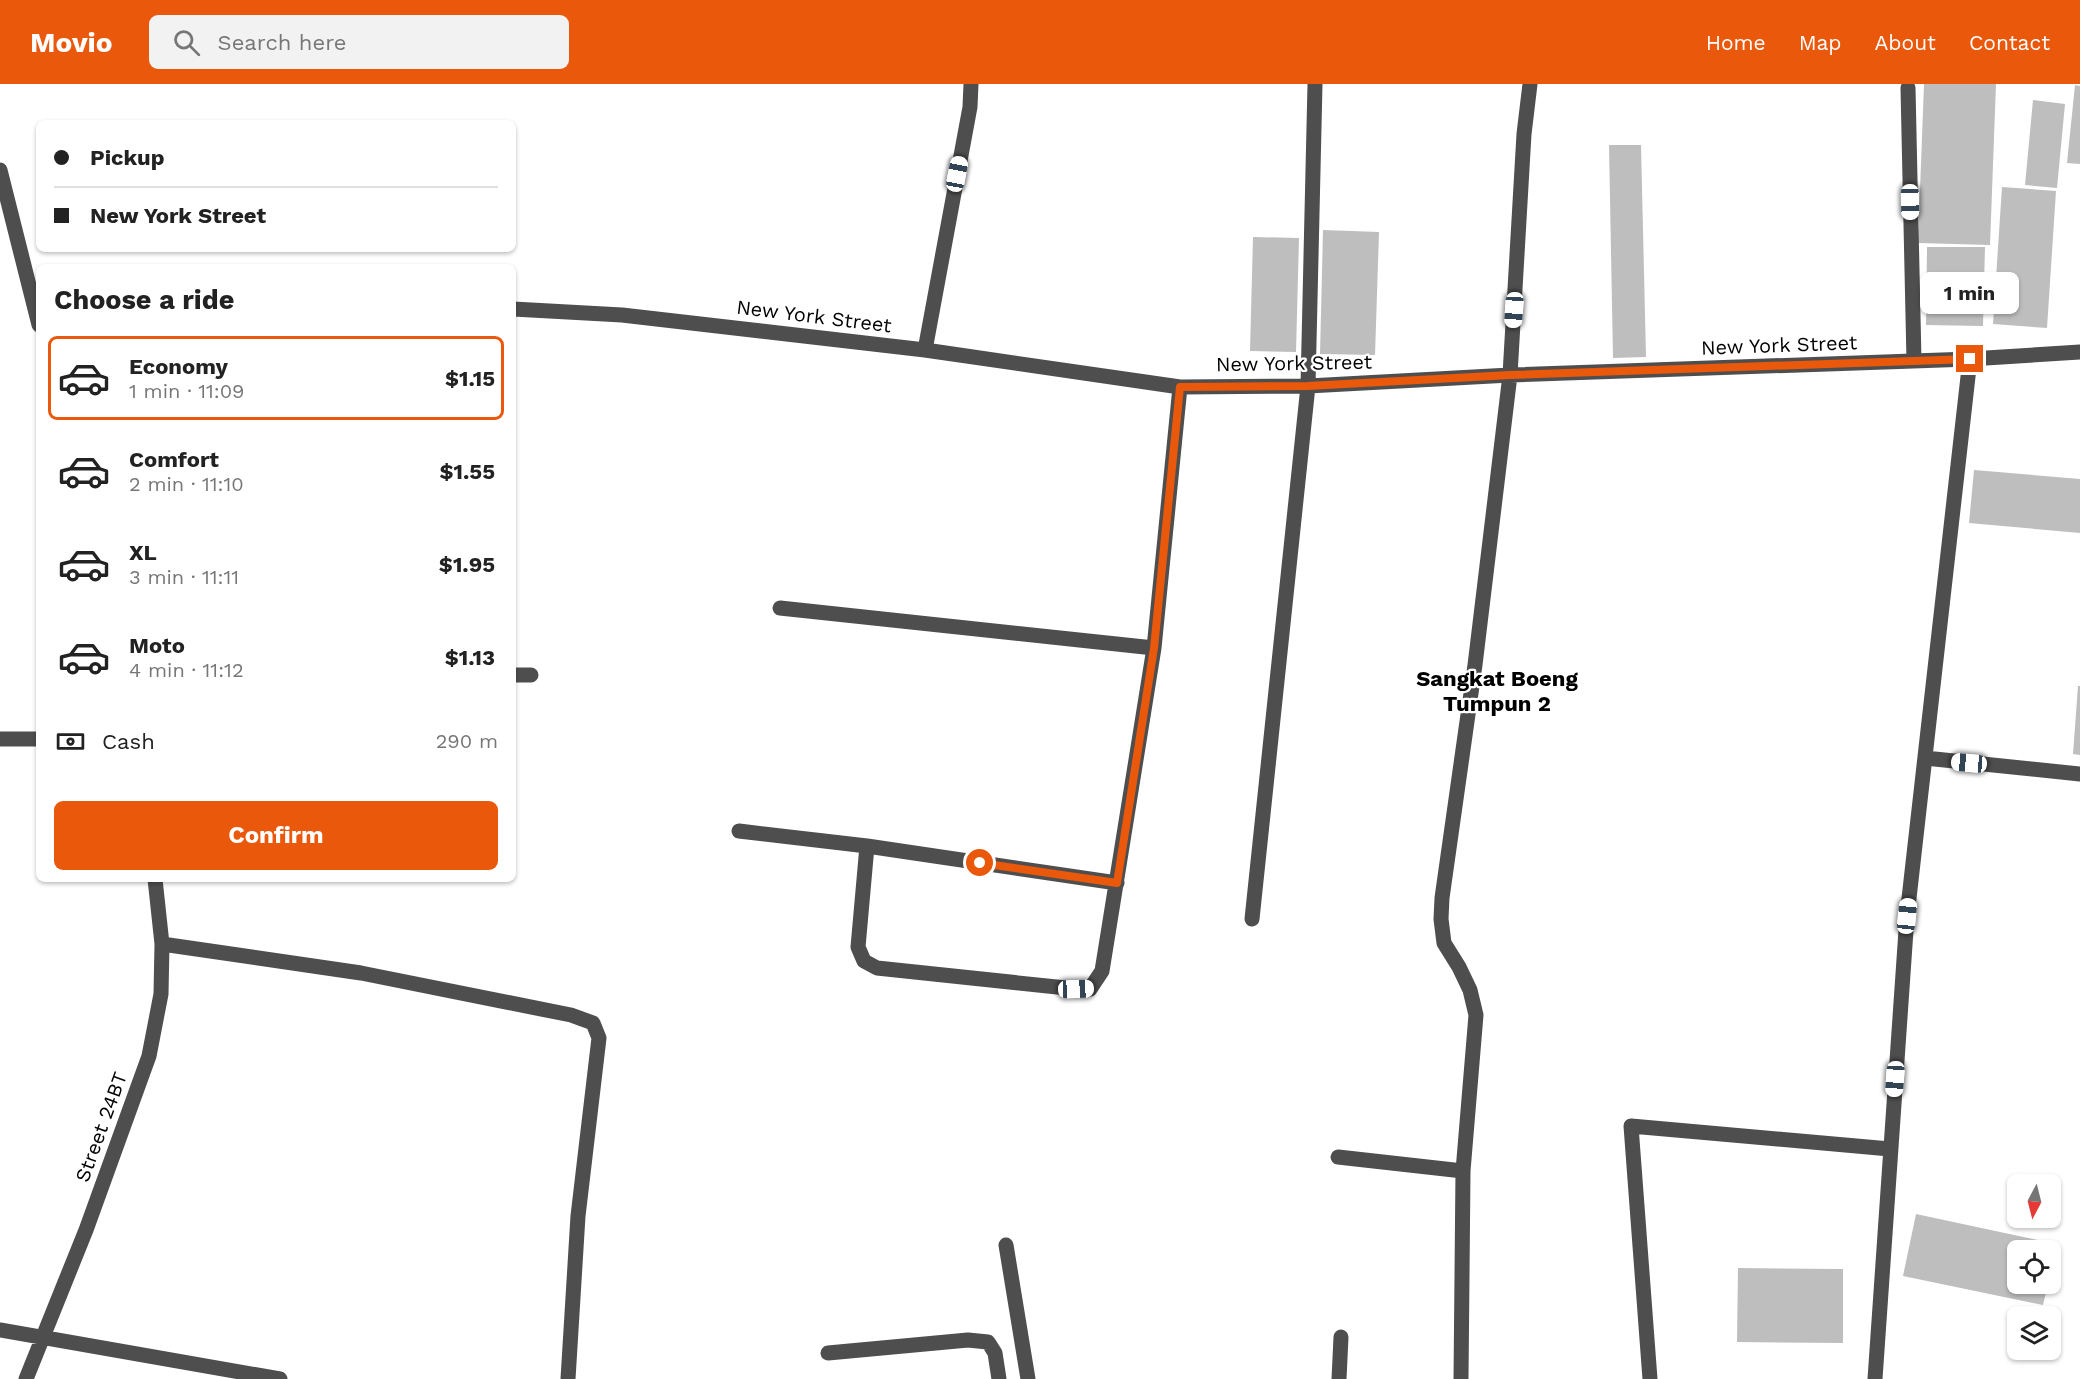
<!DOCTYPE html>
<html lang="en">
<head>
<meta charset="utf-8">
<style>
	:root { --surface:#fff; --page:#f2f2f2; --text:#222; --muted:#767676; --line:#e0e0e0; --accent:#ea580c }
	body { margin:0; font-family:"Work Sans",sans-serif; background:var(--page); color:var(--text); height:100vh; display:flex; flex-direction:column; font-size:22px; white-space:nowrap }
	* { box-sizing:border-box; margin:0 }
	p { font-size:20px; color:var(--muted) }
	.icon { flex:none; width:33px; height:33px; fill:none; stroke:currentColor; stroke-width:2; stroke-linecap:round; stroke-linejoin:round }
	.map { position:relative; flex:1; overflow:hidden }
	.drawer { position:absolute; left:36px; top:180px; width:480px; height:618px; display:flex; flex-direction:column; background:var(--surface); border-radius:9px; box-shadow:0 2px 4px #0004 }
	.drawer>* { flex:none }
	.banner { position:absolute; left:36px; top:36px; width:480px; height:132px; border-radius:9px; box-shadow:0 2px 4px #0004; display:grid; align-content:center; height:132px; padding:0 18px; background:var(--surface) }
	.needle { width:39px; rotate:187deg }
	.controls { position:absolute; left:2007px; top:1090px; display:grid; gap:12px }
	.controls a { display:grid; place-items:center; width:54px; height:54px; border-radius:9px; background:var(--surface); box-shadow:0 2px 4px #0004; font-size:30px }
	.end { position:absolute; width:27px; height:27px; margin:-14px; border:8px solid #ea580c; background:#fff; box-shadow:0 0 0 3px #fff }
	.from { border-radius:50% }
	.bubble { position:absolute; height:42px; border-radius:9px; background:var(--surface); box-shadow:0 2px 4px #0004; font-size:20px; font-weight:700; line-height:42px; text-align:center }
	.car { position:absolute; width:18px; height:36px; margin:-18px -9px; border-radius:8px; box-shadow:0 0 4px 2px #0007; background:linear-gradient(#fff 24%,#345 0 40%,#fff 0 76%,#345 0 86%,#fff 0) }
	.banner b { display:flex; align-items:center; gap:21px; height:57px; font-size:22px }
	.banner b+b { border-top:2px solid var(--line) }
	.banner i { width:15px; height:15px; background:var(--text) }
	ul { padding:0; list-style:none }
	li { display:flex; align-items:center; gap:18px; height:84px; margin:0 12px 9px; padding:0 6px; border:3px solid transparent; border-radius:9px }
	li div { flex:1 }
	li b { display:block; font-size:22px }
	li em { font-style:normal; font-weight:700 }
	li.current { border-color:var(--accent) }
	li>.icon { width:54px; height:54px; stroke-width:1.5 }
	h2 { padding:0 18px; font-size:27px; line-height:72px }
	.pay { display:flex; align-items:center; gap:15px; height:66px; padding:0 18px; font-size:22px }
	.pay p { margin-inline-start:auto }
	.button { display:flex; gap:12px; margin-top:auto; padding:12px 18px }
	.button a { flex:1; height:69px; border-radius:9px; background:var(--accent); color:#fff; font-size:24px; font-weight:700; line-height:69px; text-align:center }
	header { display:flex; align-items:center; gap:36px; box-sizing:border-box; height:84px; padding:0 30px; background:var(--accent); color:#fff }
	header strong { font-size:28px }
	nav { display:flex; gap:33px; margin-inline-start:auto; font-size:21px }
	.search { width:420px; height:54px; background:var(--page); display:flex; align-items:center; gap:15px; box-sizing:border-box; padding:0 21px; border-radius:9px; color:var(--muted); font-size:22px }
	.map>svg:first-child { display:block }
	.building { fill:#bebebe }
	.lines { fill:none; stroke-linecap:round; stroke-linejoin:round }
	.minor { stroke:#4e4e4e; stroke-width:15 }
	.route { stroke:#ea580c; stroke-width:8 }
	.labels { text-anchor:middle; dominant-baseline:central; stroke-width:4.5; stroke-linejoin:round; paint-order:stroke }
	.street-label { font-size:20px; fill:#000; stroke:#fff }
	.quarter-label { font-size:22px; font-weight:bold; fill:#000; stroke:#fff }
</style>
</head>
<body>
<header>
<strong>Movio</strong>
<div class="search"><svg class="icon" aria-label="search" viewBox="0 0 24 24"><circle cx="10" cy="10" r="6"/><path d="M15 15l6 6"/></svg>Search here</div>
<nav><a>Home</a><a>Map</a><a>About</a><a>Contact</a></nav>
</header>
<div class="map">
<svg width="2080" height="1295" viewBox="0 0 2080 1295">
	<rect width="100%" height="100%" fill="#fff"/>
	<path class="building" d="M1924,0H1996L1990,161L1918,159Z
		M2075,1L2080,2V80L2067,79Z
		M2033,16L2065,20L2057,104L2025,101Z
		M1609,61H1641L1646,273L1613,274Z
		M2002,103L2056,107L2047,244L1993,240Z
		M1323,146L1379,148L1375,271L1320,270Z
		M1253,153L1299,154L1296,268L1250,267Z
		M1927,163H1985L1983,242L1926,241Z
		M1974,386L2080,395V449L1969,439Z
		M2078,602H2080V671L2073,670Z
		M1916,1130L2056,1160L2052,1182L2050,1167H2018V1200H2048L2043,1221L1903,1192Z
		M1738,1184L1843,1185V1259L1737,1258Z"/>
	<g class="lines">
		<path class="minor" d="M1908,4L1914,277
			M0,86L39,241
			M513,225L622,231L925,266L1180,303L1308,302L1510,291L1970,275L2080,268
			M925,266L970,23L971,0
			M780,524L1154,564
			M513,591H531
			M0,655H39
			M1925,674L2080,690
			M739,747L867,762L1117,799
			M867,762L858,863L864,877L877,884L1076,905H1090L1102,887L1154,564L1180,303
			M1252,835L1308,302L1315,0
			M162,860L361,889L571,931L593,939L599,954L578,1132L568,1295
			M1338,1073L1463,1087
			M1006,1161L1028,1295
			M0,1246L280,1295
			M828,1269L968,1256L988,1258L995,1269L999,1295
			M26,1295L86,1146L149,972L161,910L162,860L155,795
			M1339,1295L1341,1253
			M1461,1295L1463,1087L1476,931L1470,906L1459,883L1444,859L1441,835L1442,814L1475,581L1510,291L1524,50L1530,0
			M1650,1295L1631,1042L1890,1065
			M1875,1295L1907,832L1970,275"/>
	</g>
	<g class="lines">
		<path class="route" d="M980,779L1117,799L1154,564L1180,303L1308,302L1510,291L1970,275"/>
	</g>
	<g class="labels">
		<g class="street-label">
			<text transform="translate(814 232) rotate(7)">New York Street</text>
			<text transform="translate(1779 261) rotate(-2)">New York Street</text>
			<text transform="translate(1294 279) rotate(-1)">New York Street</text>
			<text transform="translate(101 1043) rotate(-70)">Street 24BT</text>
		</g>
		<g class="quarter-label">
			<text x="1497" y="594">Sangkat Boeng<tspan x="1497" dy="25">Tumpun 2</tspan></text>
		</g>
	</g>
</svg>
<div class="controls">
<a><svg class="needle" viewBox="-14 -14 28 28"><path d="M0-13l5 13h-10z" fill="#e53935"/><path d="M0 13l5-13h-10z" fill="#767676"/></svg></a>
<a><svg class="icon" aria-label="locate" viewBox="0 0 24 24"><circle cx="12" cy="12" r="6"/><path d="M12 2v4M12 18v4M2 12h4M18 12h4"/></svg></a>
<a><svg class="icon" aria-label="layers" viewBox="0 0 24 24"><path d="M12 4l9 5-9 5-9-5zM3 14l9 5 9-5"/></svg></a>
</div>
<i class="end from" style="left:980px;top:779px"></i>
<i class="end" style="left:1970px;top:275px"></i>
<div class="bubble" style="left:1920px;top:188px;width:99px">1 min</div>
<i class="car" style="left:957px;top:90px;rotate:11deg"></i>
<i class="car" style="left:1910px;top:118px;rotate:179deg"></i>
<i class="car" style="left:1514px;top:226px;rotate:184deg"></i>
<i class="car" style="left:1969px;top:679px;rotate:275deg"></i>
<i class="car" style="left:1907px;top:832px;rotate:6deg"></i>
<i class="car" style="left:1076px;top:905px;rotate:88deg"></i>
<i class="car" style="left:1895px;top:995px;rotate:184deg"></i>
<div class="banner">
<b><i class="from"></i>Pickup</b>
<b><i></i>New York Street</b>
</div>
<section class="drawer">
<h2>Choose a ride</h2>
<ul>
<li class="current"><svg class="icon" aria-label="car" viewBox="0 0 24 24"><path d="M5 17H2v-5l4-1 3-4h7l3 4 3 1v5h-3M9 17h6M6 11h13"/><circle cx="7" cy="17" r="2"/><circle cx="17" cy="17" r="2"/></svg><div><b>Economy</b><p>1 min · 11:09</p></div><em>$1.15</em></li>
<li><svg class="icon" aria-label="car" viewBox="0 0 24 24"><path d="M5 17H2v-5l4-1 3-4h7l3 4 3 1v5h-3M9 17h6M6 11h13"/><circle cx="7" cy="17" r="2"/><circle cx="17" cy="17" r="2"/></svg><div><b>Comfort</b><p>2 min · 11:10</p></div><em>$1.55</em></li>
<li><svg class="icon" aria-label="car" viewBox="0 0 24 24"><path d="M5 17H2v-5l4-1 3-4h7l3 4 3 1v5h-3M9 17h6M6 11h13"/><circle cx="7" cy="17" r="2"/><circle cx="17" cy="17" r="2"/></svg><div><b>XL</b><p>3 min · 11:11</p></div><em>$1.95</em></li>
<li><svg class="icon" aria-label="car" viewBox="0 0 24 24"><path d="M5 17H2v-5l4-1 3-4h7l3 4 3 1v5h-3M9 17h6M6 11h13"/><circle cx="7" cy="17" r="2"/><circle cx="17" cy="17" r="2"/></svg><div><b>Moto</b><p>4 min · 11:12</p></div><em>$1.13</em></li>
</ul>
<div class="pay"><svg class="icon" aria-label="cash" viewBox="0 0 24 24"><path d="M3 7h18v10H3z"/><circle cx="12" cy="12" r="2"/></svg>Cash<p>290 m</p></div>
<div class="button"><a>Confirm</a></div>
</section>
</div>
</body>
</html>
